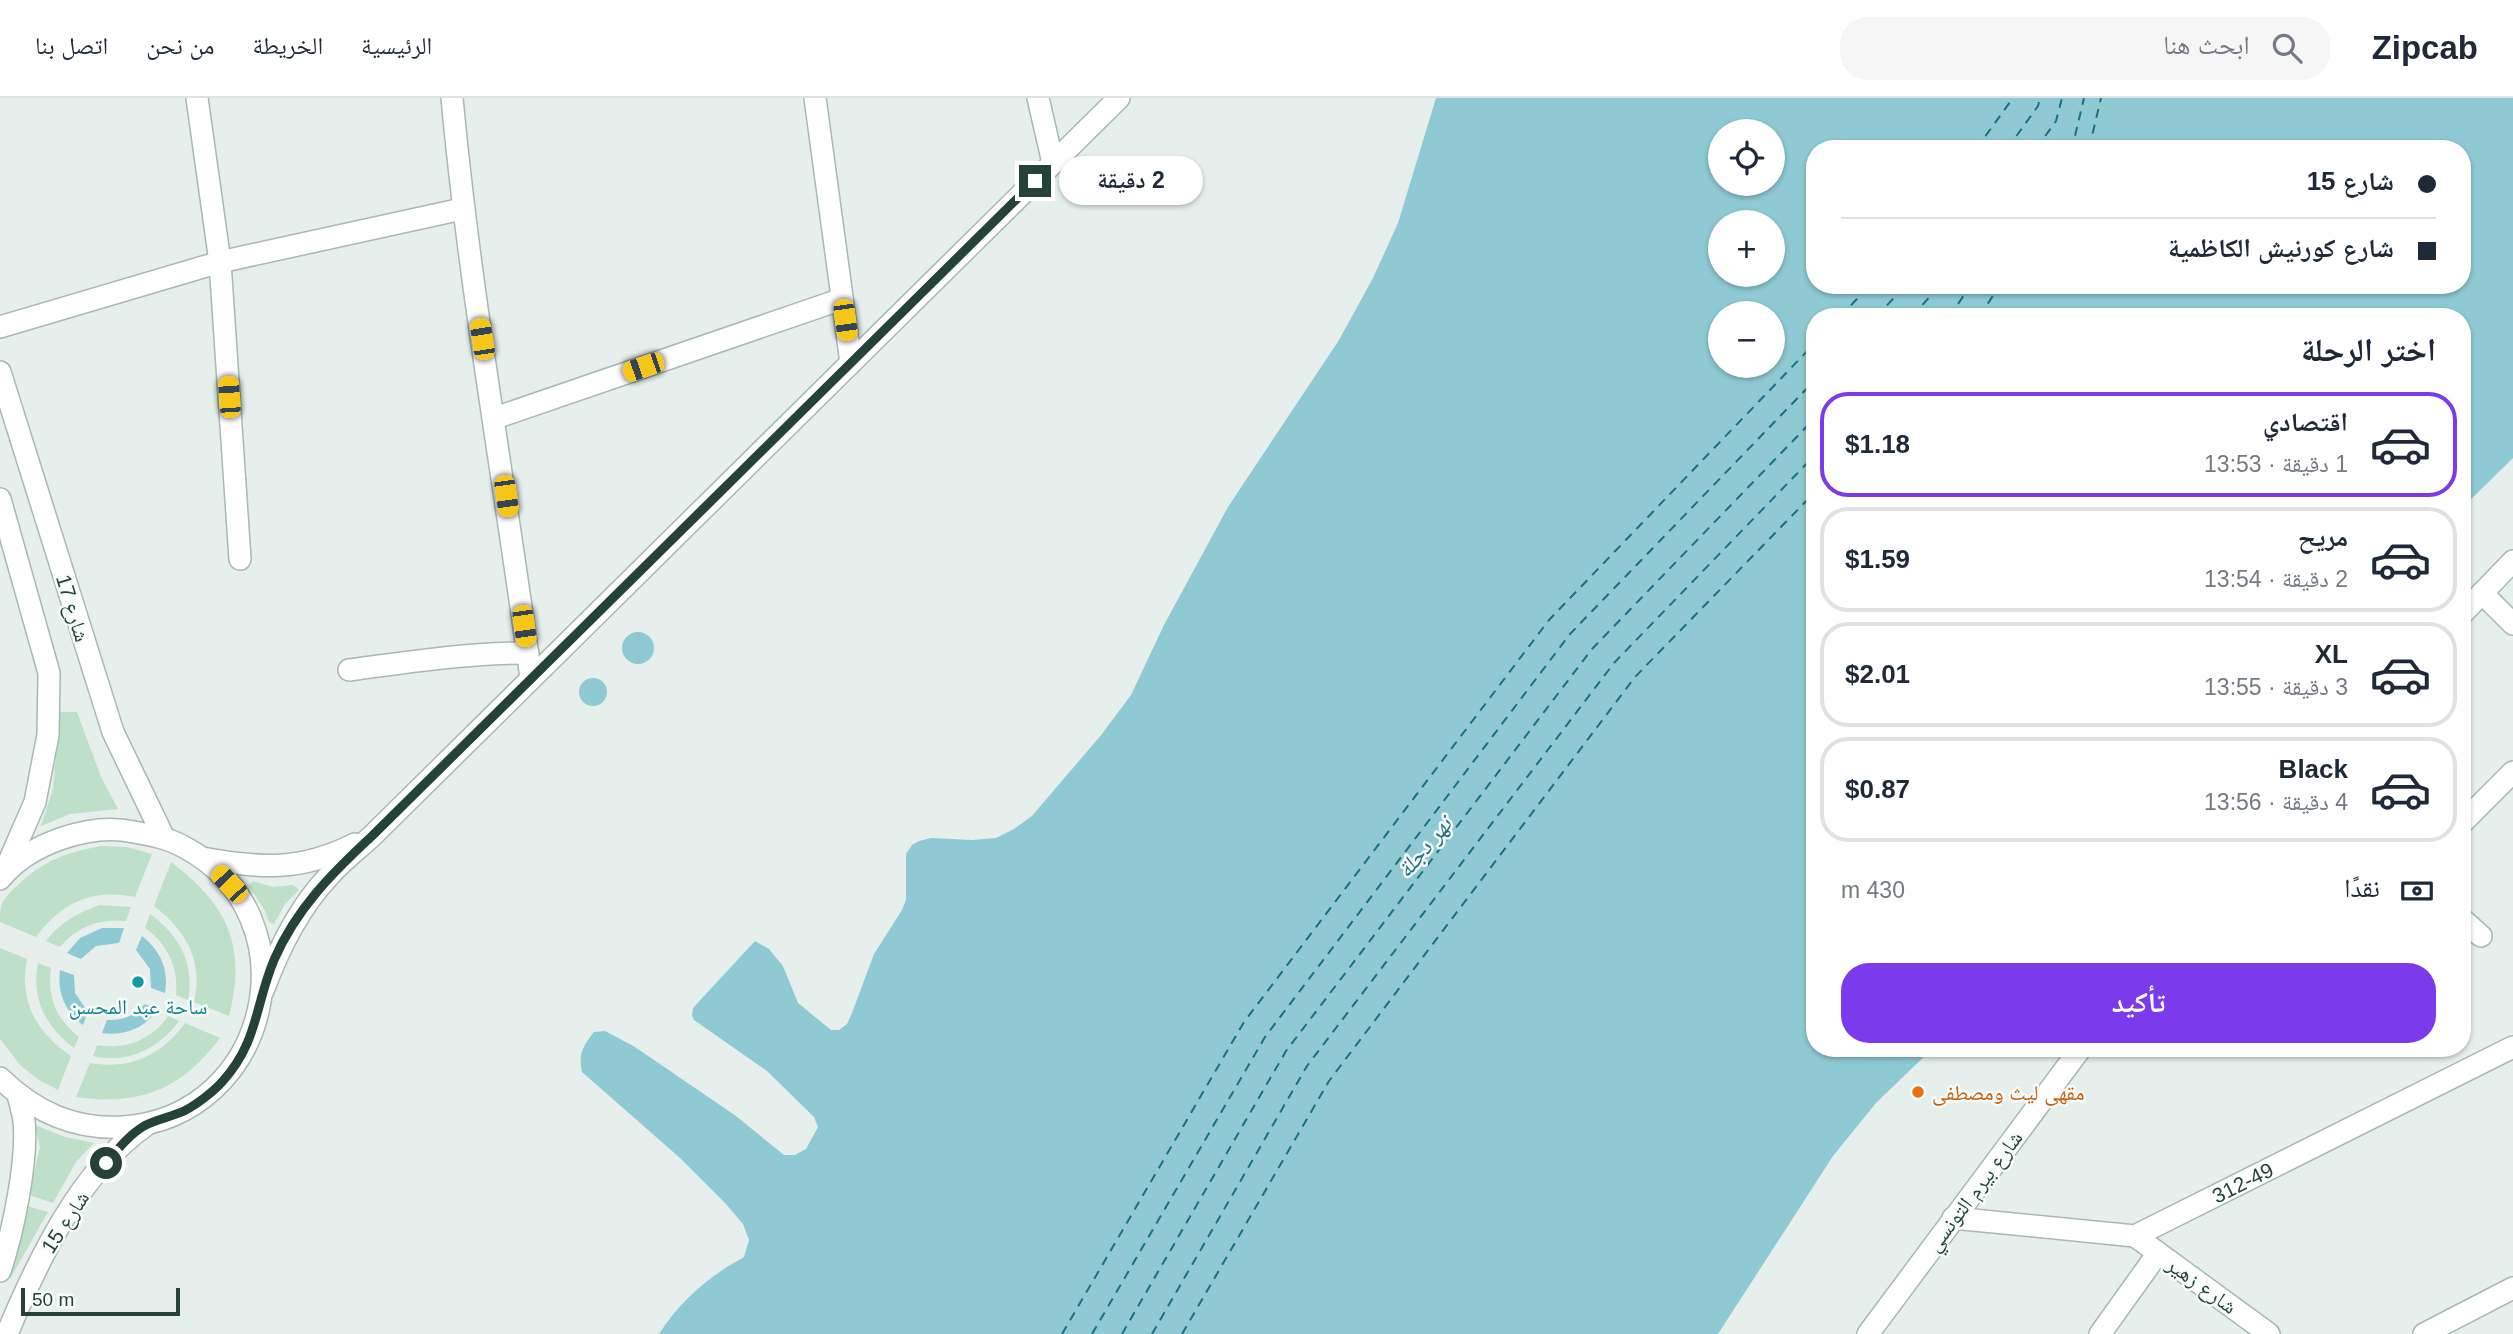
<!DOCTYPE html>
<html lang="ar">
<head>
<meta charset="utf-8">
<style>
	:root { --surface:#fff; --page:#f6f6f7; --text:#1f2937; --muted:#747a83; --line:#e0e1e3; --accent:#7c3aed }
	body { margin:0; font-family:Helvetica,"Noto Naskh Arabic",sans-serif; background:var(--page); color:var(--text); direction:rtl; height:100vh; display:flex; flex-direction:column; font-size:26px; white-space:nowrap }
	* { box-sizing:border-box; margin:0 }
	p { font-size:23px; color:var(--muted) }
	.icon { flex:none; width:38px; height:38px; fill:none; stroke:currentColor; stroke-width:2; stroke-linecap:round; stroke-linejoin:round }
	.map { position:relative; flex:1; overflow:hidden; direction:ltr }
	.details { position:absolute; left:1806px; top:210px; width:665px; height:749px; display:flex; flex-direction:column; background:var(--surface); border-radius:28px; box-shadow:0 2px 5px #0004; direction:rtl }
	.details>* { flex:none }
	.guide { position:absolute; left:1806px; top:42px; width:665px; height:154px; border-radius:28px; box-shadow:0 2px 5px #0004; direction:rtl; display:grid; align-content:center; height:154px; padding:0 35px; background:var(--surface) }
	.fabs { position:absolute; left:1708px; top:21px; display:grid; gap:14px }
	.fabs a { display:grid; place-items:center; width:77px; height:77px; border-radius:50%; background:var(--surface); box-shadow:0 2px 5px #0004; font-size:35px }
	.scale { position:absolute; left:21px; bottom:18px; width:159px; box-sizing:border-box; padding-left:7px; border:4px solid #24423a; border-top:0; font-size:19px; line-height:24px; white-space:nowrap; color:#24423a; -webkit-text-stroke:5px #f7fbf9; paint-order:stroke }
	.end { position:absolute; width:32px; height:32px; margin:-16px; border:9px solid #24423a; background:#fff; box-shadow:0 0 0 4px #fff }
	.from { border-radius:50% }
	.bubble { position:absolute; height:49px; border-radius:24px; background:var(--surface); box-shadow:0 2px 5px #0004; font-size:23px; font-weight:700; line-height:49px; text-align:center; direction:rtl }
	.car { position:absolute; width:21px; height:42px; margin:-21px -10px; border-radius:9px; box-shadow:0 0 5px 2px #0007; background:linear-gradient(#f5c518 24%,#345 0 40%,#f5c518 0 76%,#345 0 86%,#f5c518 0) }
	.guide b { display:flex; align-items:center; gap:24px; height:66px; font-size:26px }
	.guide b+b { border-top:2px solid var(--line) }
	.guide i { width:18px; height:18px; background:var(--text) }
	ul { padding:0; list-style:none }
	li { display:flex; align-items:center; gap:21px; height:105px; margin:0 14px 10px; padding:0 21px; border:4px solid var(--line); border-radius:28px }
	li div { flex:1 }
	li b { display:block; font-size:26px }
	li em { font-style:normal; font-weight:700 }
	li.selected { border-color:var(--accent) }
	li>.icon { width:63px; height:63px; stroke-width:1.5 }
	h2 { padding:0 35px; font-size:32px; line-height:84px }
	.pay { display:flex; align-items:center; gap:18px; height:77px; padding:0 35px; font-size:26px }
	.pay p { margin-inline-start:auto }
	.cta { display:flex; gap:14px; margin-top:auto; padding:14px 35px }
	.cta a { flex:1; height:80px; border-radius:28px; background:var(--accent); color:#fff; font-size:28px; font-weight:700; line-height:80px; text-align:center }
	header { display:flex; align-items:center; gap:42px; box-sizing:border-box; height:98px; padding:0 35px; background:var(--surface); border-bottom:2px solid var(--line) }
	header strong { font-size:33px }
	nav { display:flex; gap:38px; margin-inline-start:auto; font-size:24px }
	.search { width:490px; height:63px; background:var(--page); display:flex; align-items:center; gap:18px; box-sizing:border-box; padding:0 24px; border-radius:28px; color:var(--muted); font-size:26px }
	.map>svg:first-child { display:block }
	.green { fill:#bfe0c8 }
	.water { fill:#8ec9d4; fill-rule:evenodd }
	.lines { fill:none; stroke-linecap:round; stroke-linejoin:round }
	.ferry { stroke:#1c6f80; stroke-width:2; stroke-dasharray:9 7; stroke-linecap:butt }
	.minor-casing { stroke:#a8b8b2; stroke-width:24 }
	.minor { stroke:#fff; stroke-width:21 }
	.route { stroke:#24423a; stroke-width:9 }
	.culture-dot { fill:#0f9aa8; stroke:#f7fbf9; stroke-width:2.5 }
	.food-dot { fill:#e8710a; stroke:#f7fbf9; stroke-width:2.5 }
	.labels { text-anchor:middle; dominant-baseline:central; stroke-width:5; stroke-linejoin:round; paint-order:stroke }
	.street-label { font-size:21px; fill:#24423a; stroke:#f7fbf9 }
	.culture-label { font-size:21px; fill:#0d838f; stroke:#f7fbf9 }
	.food-label { font-size:21px; fill:#c56008; stroke:#f7fbf9; text-anchor:start }
	.water-label { font-size:23px; font-style:italic; fill:#1c6f80; stroke:#f7fbf9 }
</style>
</head>
<body>
<header>
<strong>Zipcab</strong>
<div class="search"><svg class="icon" aria-label="search" viewBox="0 0 24 24"><circle cx="10" cy="10" r="6"/><path d="M15 15l6 6"/></svg>ابحث هنا</div>
<nav><a>الرئيسية</a><a>الخريطة</a><a>من نحن</a><a>اتصل بنا</a></nav>
</header>
<div class="map">
<svg width="2513" height="1236" viewBox="0 0 2513 1236">
	<rect width="100%" height="100%" fill="#e6efeb"/>
	<path class="green" d="M60,614H77L101,679L118,711L70,716L41,728L53,691Z
		M101,748L127,749L152,756L135,799C92,790 61,805 36,839L0,824C0,820 0,812 1,808C4,800 12,792 18,787C42,763 68,754 101,748Z
		M171,764C228,807 247,848 229,918L194,904C204,862 185,832 154,808Z
		M253,783L273,789L293,787L299,792L285,806L274,826L269,824L265,813L249,788Z
		M100,807L131,809L126,823C98,821 78,828 60,849L46,843C61,824 77,815 100,807Z
		M150,816C179,837 195,865 188,902L176,897C179,870 167,845 145,830Z
		M0,850L27,861C19,904 36,934 71,958L58,992L39,982L21,968L0,941Z
		M38,865L51,870C47,899 56,921 79,939L74,950C46,929 31,901 38,865Z
		M168,918L179,923C158,951 128,966 93,958L97,947C125,952 152,942 168,918Z
		M185,925L220,940C181,992 140,1008 76,999L90,965C130,972 162,957 185,925Z
		M35,1027L65,1039L94,1045L76,1064L53,1105L29,1097L40,1049Z
		M27,1108L48,1114L10,1181Z"/>
	<path class="water" d="M1436,0H2513V360L2462,410V219H1815V950H1933L1876,1005L1833,1058L1718,1236H659C681,1202 708,1179 744,1159L749,1142L743,1126L725,1105L680,1060L582,974C578,956 583,948 594,934L605,933L635,949L736,1018L784,1057H795L806,1051L818,1029L814,1019L767,973L694,922L692,918L693,910L755,843L769,851L783,868L798,905L831,932H839L847,926L852,915L874,856L902,812L906,802V756L912,747L919,743L931,740L972,742L996,740L1014,731L1032,718L1102,636L1131,597L1164,527L1228,409L1339,242L1373,180L1398,125ZM1773,33V86H1720V33ZM1815,51H2462V187H1815ZM1720,124H1773V177H1720ZM1773,215V268H1720V215Z
		M622 550a16 16 0 1 1 32 0a16 16 0 1 1-32 0Z
		M579 594a14 14 0 1 1 28 0a14 14 0 1 1-28 0Z
		M102,830H124L119,845L96,848L81,861L67,855L80,840Z
		M142,838C161,853 169,872 165,895L151,890L150,871L136,852Z
		M60,872L74,877L75,895L88,914L83,927C65,914 57,894 60,872Z
		M145,906L157,912C144,931 124,938 102,935L107,922C123,923 134,918 145,906Z"/>
	<g class="lines">
		<path class="ferry" d="M1976,51L2013,0
			M2007,51L2038,8L2040,0
			M2036,51L2056,23L2062,0
			M2066,51L2075,38L2084,0
			M2089,51L2101,0
			M1840,219L1870,187
			M1876,219L1906,187
			M1912,219L1940,187
			M1949,219L1971,187
			M1979,219L2000,187
			M1062,1236L1244,924L1549,522L1815,245
			M1092,1236L1265,939L1570,536L1815,282
			M1122,1236L1286,953L1592,551L1815,320
			M1152,1236L1307,968L1614,565L1815,357
			M1182,1236L1329,983L1635,579L1815,394"/>
		<g class="minor-casing">
			<g id="minor">
				<path d="M197,0L220,164L240,461"/>
				<path d="M452,0C470,194 505,387 531,580"/>
				<path d="M815,0L851,265"/>
				<path d="M1038,0L1053,65"/>
				<path d="M0,229L220,164L462,111"/>
				<path d="M0,274L113,634L164,740"/>
				<path d="M495,320L842,201"/>
				<path d="M0,401L49,575L48,637L35,704L4,775"/>
				<path d="M2482,495L2513,526"/>
				<path d="M2462,516L2513,463"/>
				<path d="M349,572C408,564 467,555 528,555"/>
				<path d="M2462,725L2513,674"/>
				<path d="M202,760C262,770 299,774 355,746"/>
				<path d="M0,781C28,746 90,724 134,734C151,737 168,740 184,749C316,819 271,1019 123,1029C74,1032 35,1014 0,980"/>
				<path d="M2462,821L2481,838"/>
				<path d="M263,893C278,852 298,811 328,779C341,764 358,751 372,738L1119,0"/>
				<path id="s1" d="M1953,1120L2135,1138L2513,949"/>
				<path d="M2135,1138L2269,1236"/>
				<path d="M0,1173C13,1134 28,1063 24,1023C23,1015 20,1005 18,997"/>
				<path d="M7,1236C37,1164 80,1073 145,1028"/>
				<path d="M1868,1236L2081,950"/>
				<path d="M2100,1236L2158,1155"/>
				<path d="M2424,1236L2513,1190"/>
			</g>
		</g>
		<use href="#minor" class="minor"/>
	</g>
	<g class="lines">
		<path class="route" d="M106,1065C118,1051 129,1037 144,1028C157,1021 171,1019 184,1013C196,1007 213,994 222,984C258,945 255,907 274,862C296,811 332,775 372,738L1035,83"/>
	</g>
	<circle class="culture-dot" cx="138" cy="884" r="7"/>
	<circle class="food-dot" cx="1918" cy="994" r="7"/>
	<g class="labels">
		<g class="street-label">
			<text transform="translate(73 510) rotate(73)">شارع 17</text>
			<text stroke="none"><textPath href="#s1" startOffset="303">312-49</textPath></text>
			<text transform="translate(1974 1093) rotate(-53)">شارع بيرم التونسي</text>
			<text transform="translate(65 1124) rotate(-57)">شارع 15</text>
			<text transform="translate(2202 1187) rotate(36)">شارع زهير</text>
		</g>
		<g class="culture-label">
			<text x="138" y="908">ساحة عبد المحسن</text>
		</g>
		<g class="food-label">
			<text x="1932" y="994">مقهى ليث ومصطفى</text>
		</g>
		<g class="water-label">
			<text transform="translate(1424 749) rotate(-50)">نهر دجلة</text>
		</g>
	</g>
</svg>
<div class="fabs">
<a><svg class="icon" aria-label="locate" viewBox="0 0 24 24"><circle cx="12" cy="12" r="6"/><path d="M12 2v4M12 18v4M2 12h4M18 12h4"/></svg></a>
<a>+</a>
<a>−</a>
</div>
<div class="scale">50 m</div>
<i class="end from" style="left:106px;top:1065px"></i>
<i class="end" style="left:1035px;top:83px"></i>
<div class="bubble" style="left:1059px;top:58px;width:144px">2 دقيقة</div>
<i class="car" style="left:845px;top:222px;rotate:172deg"></i>
<i class="car" style="left:482px;top:241px;rotate:351deg"></i>
<i class="car" style="left:643px;top:269px;rotate:251deg"></i>
<i class="car" style="left:229px;top:299px;rotate:356deg"></i>
<i class="car" style="left:506px;top:398px;rotate:172deg"></i>
<i class="car" style="left:524px;top:528px;rotate:172deg"></i>
<i class="car" style="left:229px;top:786px;rotate:317deg"></i>
<div class="guide">
<b><i class="from"></i>شارع 15</b>
<b><i></i>شارع كورنيش الكاظمية</b>
</div>
<section class="details">
<h2>اختر الرحلة</h2>
<ul>
<li class="selected"><svg class="icon" aria-label="car" viewBox="0 0 24 24"><path d="M5 17H2v-5l4-1 3-4h7l3 4 3 1v5h-3M9 17h6M6 11h13"/><circle cx="7" cy="17" r="2"/><circle cx="17" cy="17" r="2"/></svg><div><b>اقتصادي</b><p>1 دقيقة · 13:53</p></div><em>$1.18</em></li>
<li><svg class="icon" aria-label="car" viewBox="0 0 24 24"><path d="M5 17H2v-5l4-1 3-4h7l3 4 3 1v5h-3M9 17h6M6 11h13"/><circle cx="7" cy="17" r="2"/><circle cx="17" cy="17" r="2"/></svg><div><b>مريح</b><p>2 دقيقة · 13:54</p></div><em>$1.59</em></li>
<li><svg class="icon" aria-label="car" viewBox="0 0 24 24"><path d="M5 17H2v-5l4-1 3-4h7l3 4 3 1v5h-3M9 17h6M6 11h13"/><circle cx="7" cy="17" r="2"/><circle cx="17" cy="17" r="2"/></svg><div><b>XL</b><p>3 دقيقة · 13:55</p></div><em>$2.01</em></li>
<li><svg class="icon" aria-label="car" viewBox="0 0 24 24"><path d="M5 17H2v-5l4-1 3-4h7l3 4 3 1v5h-3M9 17h6M6 11h13"/><circle cx="7" cy="17" r="2"/><circle cx="17" cy="17" r="2"/></svg><div><b>Black</b><p>4 دقيقة · 13:56</p></div><em>$0.87</em></li>
</ul>
<div class="pay"><svg class="icon" aria-label="cash" viewBox="0 0 24 24"><path d="M3 7h18v10H3z"/><circle cx="12" cy="12" r="2"/></svg>نقدًا<p>430 m</p></div>
<div class="cta"><a>تأكيد</a></div>
</section>
</div>
</body>
</html>
